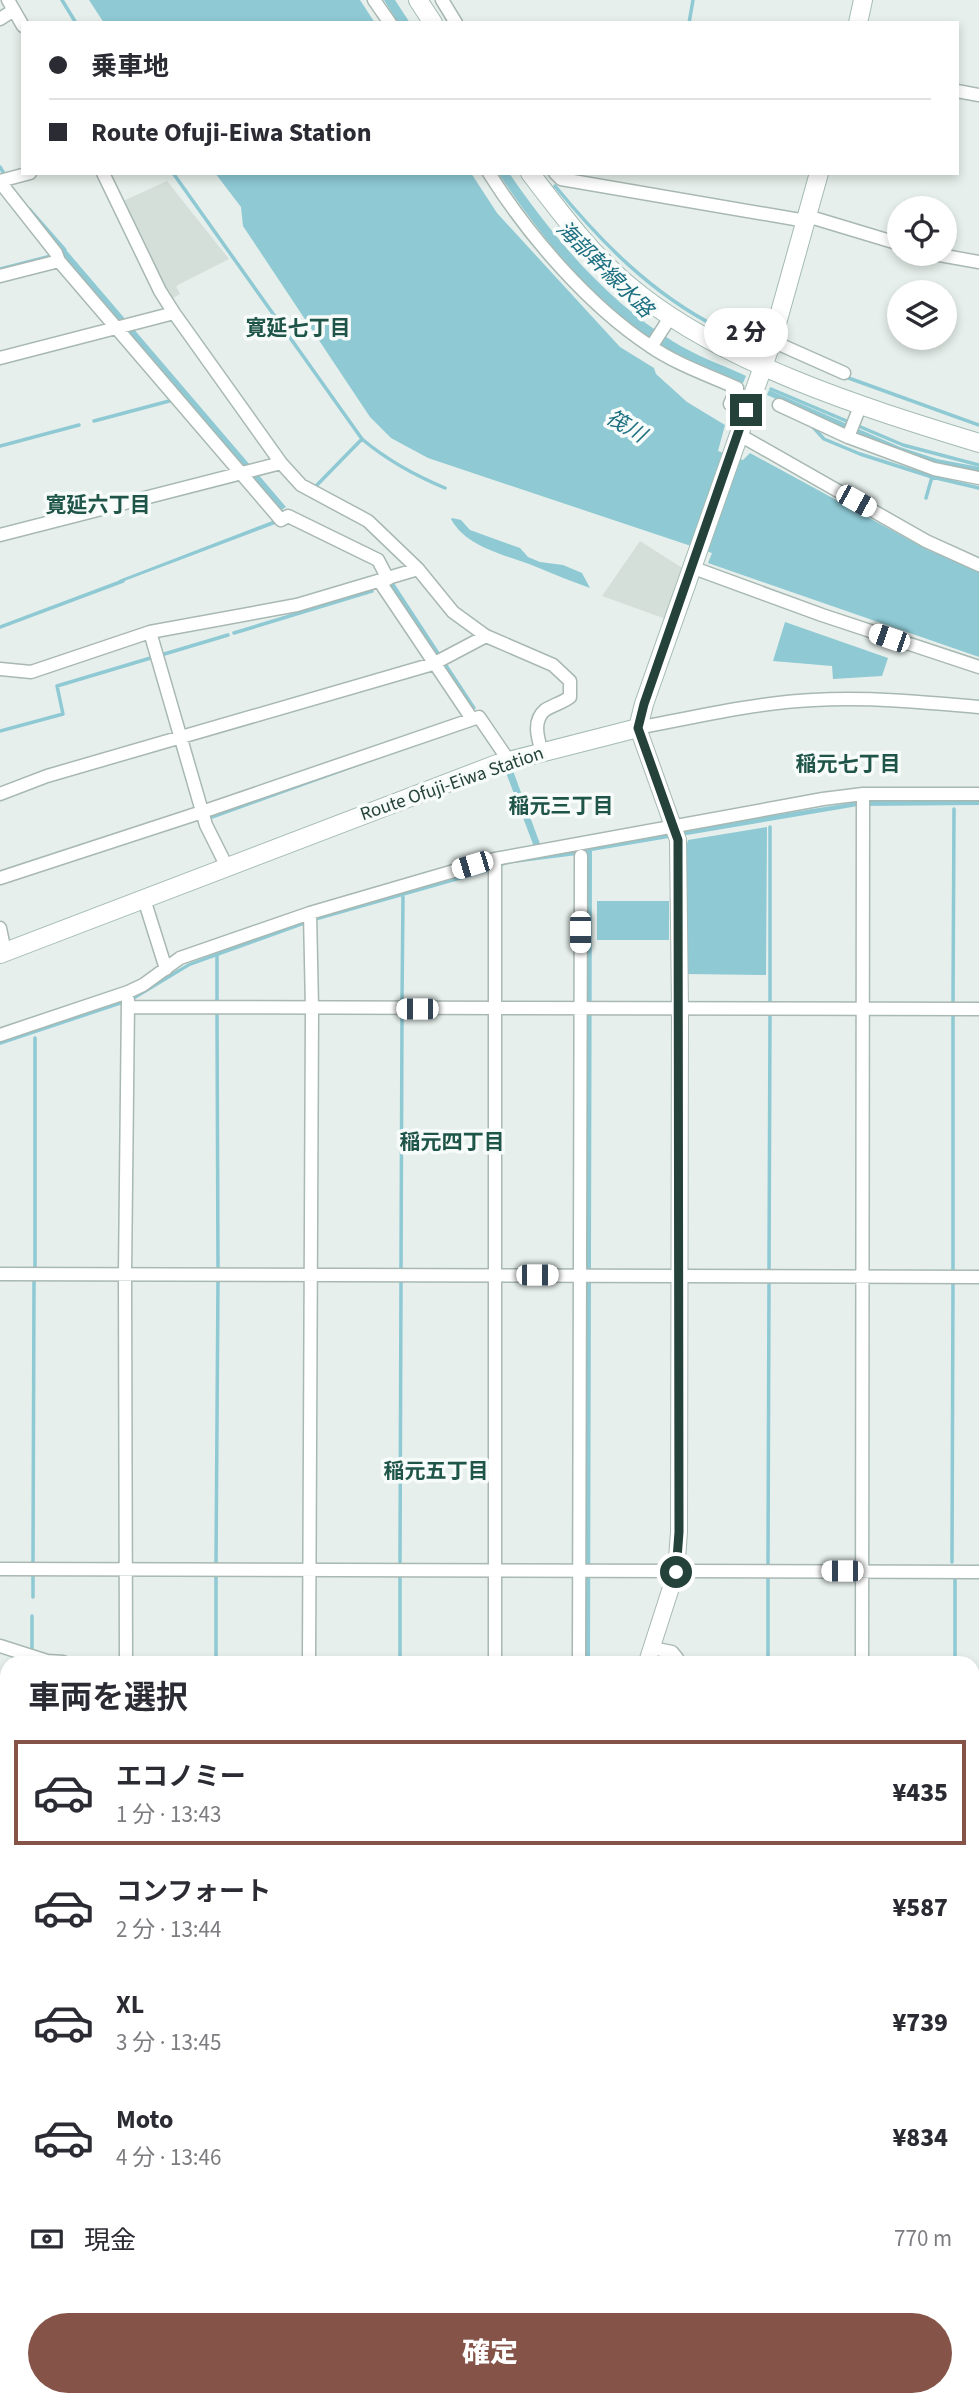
<!DOCTYPE html>
<html lang="ja">
<head>
<meta charset="utf-8">
<style>
	:root { --surface:#fff; --page:#f7f7f7; --text:#2b2b33; --muted:#7c7c81; --line:#e1e1e2; --accent:#855347 }
	body { margin:0; font-family:"Source Sans 3","Noto Sans JP",sans-serif; background:var(--page); color:var(--text); height:100vh; display:flex; flex-direction:column; font-size:26px; white-space:nowrap }
	* { box-sizing:border-box; margin:0 }
	p { font-size:23px; color:var(--muted) }
	.icon { flex:none; width:38px; height:38px; fill:none; stroke:currentColor; stroke-width:2; stroke-linecap:round; stroke-linejoin:round }
	.map { position:relative; flex:1; overflow:hidden }
	.side { position:absolute; left:0px; top:1656px; width:980px; height:751px; display:flex; flex-direction:column; background:var(--surface); border-radius:21px 21px 0 0; box-shadow:0 4px 10px #0003 }
	.side>* { flex:none }
	.guide { position:absolute; left:21px; top:21px; width:938px; height:154px; border-radius:0px; box-shadow:0 4px 10px #0003; display:grid; align-content:center; height:154px; padding:0 28px; background:var(--surface) }
	.tools { position:absolute; left:887px; top:196px; display:grid; gap:14px }
	.tools a { display:grid; place-items:center; width:70px; height:70px; border-radius:50%; background:var(--surface); box-shadow:0 4px 10px #0003; font-size:35px }
	.end { position:absolute; width:32px; height:32px; margin:-16px; border:9px solid #24423a; background:#fff; box-shadow:0 0 0 4px #fff }
	.from { border-radius:50% }
	.bubble { position:absolute; height:49px; border-radius:24px; background:var(--surface); box-shadow:0 4px 10px #0003; font-size:23px; font-weight:800; line-height:49px; text-align:center }
	.car { position:absolute; width:21px; height:42px; margin:-21px -10px; border-radius:9px; box-shadow:0 0 5px 2px #0007; background:linear-gradient(#fff 24%,#345 0 40%,#fff 0 76%,#345 0 86%,#fff 0) }
	.guide b { display:flex; align-items:center; gap:24px; height:66px; font-size:26px }
	.guide b+b { border-top:2px solid var(--line) }
	.guide i { width:18px; height:18px; background:var(--text) }
	ul { padding:0; list-style:none }
	li { display:flex; align-items:center; gap:21px; height:105px; margin:0 14px 10px; padding:0 14px; border:4px solid transparent; border-radius:0px }
	li div { flex:1 }
	li b { display:block; font-size:26px }
	li em { font-style:normal; font-weight:800 }
	li.active { border-color:var(--accent) }
	li>.icon { width:63px; height:63px; stroke-width:1.5 }
	h2 { padding:0 28px; font-size:32px; line-height:84px }
	.pay { display:flex; align-items:center; gap:18px; height:77px; padding:0 28px; font-size:26px }
	.pay p { margin-inline-start:auto }
	.button { display:flex; gap:14px; margin-top:auto; padding:14px 28px }
	.button a { flex:1; height:80px; border-radius:42px; background:var(--accent); color:#fff; font-size:28px; font-weight:800; line-height:80px; text-align:center }
	.map>svg:first-child { display:block }
	.built { fill:#d4dfda }
	.green { fill:#bfe0c8 }
	.water { fill:#8ec9d4 }
	.lines { fill:none; stroke-linecap:round; stroke-linejoin:round }
	.stream { stroke:#8ec9d4; stroke-width:3.5 }
	.minor-casing { stroke:#a8b8b2; stroke-width:15 }
	.tertiary-casing { stroke:#a8b8b2; stroke-width:18 }
	.secondary-casing { stroke:#a4bbb3; stroke-width:20 }
	.trunk-casing { stroke:#c2cac8; stroke-width:24 }
	.minor { stroke:#fff; stroke-width:12 }
	.tertiary { stroke:#fff; stroke-width:16 }
	.secondary { stroke:#fff; stroke-width:18 }
	.trunk { stroke:#4c8a7c; stroke-width:21 }
	.route { stroke:#24423a; stroke-width:9 }
	.labels { text-anchor:middle; dominant-baseline:central; stroke-width:7; stroke-linejoin:round; paint-order:stroke }
	.street-label { font-size:19px; fill:#24423a; stroke:#f7fbf9 }
	.water-label { font-size:21px; font-style:italic; fill:#1c6f80; stroke:#f7fbf9 }
	.neighbourhood-label { font-size:21px; font-weight:bold; fill:#1f5548; stroke:#f7fbf9 }
</style>
</head>
<body>
<div class="map">
<svg width="979" height="2406" viewBox="0 0 979 2406">
	<rect width="100%" height="100%" fill="#e6efeb"/>
	<path class="built" d="M167,181L229,259L176,286L180,294L170,300L121,202Z
		M640,541L684,569L666,619L602,596Z
		M0,1829L7,1836V1913L0,1915Z
		M80,2399H140L142,2406H80Z"/>
	<path class="green" d="M979,1955V2047L973,2050V1958Z"/>
	<path class="water" d="M89,0H360L375,23H104Z
		M384,0H395L410,23H398Z
		M215,173H471L497,213L620,347L654,368L656,374L687,402L725,425L718,451L743,460L750,453L928,550L979,571V657L708,563L712,553L428,458L391,438L370,417L243,226L241,207Z
		M498,173H509C554,238 605,300 674,342C695,355 719,364 742,374L746,376L743,383C713,371 683,359 655,342C590,300 541,236 498,173Z
		M63,250L67,251L286,507L280,511L61,256Z
		M769,390L900,447L937,459L979,467V473C904,458 837,426 767,395Z
		M452,518L461,520L470,530L520,548L528,557L540,562L563,565L582,573L590,588C573,582 556,575 539,568C510,555 468,550 451,519Z
		M275,520L278,523L119,583V580Z
		M394,583L476,708L472,711L389,585Z
		M785,622L888,658L882,676L833,679L832,666L773,661Z
		M475,724L209,820L207,816Z
		M512,768L543,852L869,800L979,799V805L858,806L592,851L590,1662H584L577,855L507,864L491,871L315,921L190,966L132,1001L0,1045V1040L161,979L189,963L318,916L536,852L505,770Z
		M767,827L766,975L686,974V847L688,840Z
		M597,901H669V940H597Z"/>
	<g class="lines">
		<path class="stream" d="M62,0L76,23
			M689,23L693,0
			M0,167L3,172
			M173,173L362,439C388,461 414,475 445,488
			M555,186C602,243 651,293 717,327L719,324
			M29,209L65,250L64,255
			M0,269L51,256
			M843,376L979,425
			M771,389L849,422
			M94,421L173,400
			M856,425L903,445L979,465
			M812,426L824,439L860,454L932,477L979,488
			M0,446L79,425
			M315,487L362,439
			M926,498L932,477
			M0,627L123,581
			M234,633L372,591
			M161,655L228,635
			M0,731L63,714L57,686L154,657
			M770,827V1004
			M217,954V1002
			M402,1000L403,897
			M953,1002L954,809
			M217,1012L218,1269
			M35,1267V1038
			M401,1268L402,1015
			M769,1271L770,1014
			M953,1271V1015
			M33,1562L34,1281
			M400,1562L401,1281
			M952,1562L953,1282
			M216,1564L218,1280
			M768,1564L769,1282
			M33,1575V1597
			M955,1578V1662
			M32,1649V1616
			M216,1662V1575
			M400,1662V1575
			M768,1662V1578
			M0,1827L7,1835
			M973,1955L979,1952
			M2,2062L7,2091
			M973,2152L979,2149
			M0,2219H7
			M973,2344L979,2341
			M265,2399L266,2406
			M460,2406L474,2399
			M850,2406L863,2399"/>
		<g class="minor-casing">
			<path id="minor" d="M8,0L23,26
				M374,0L390,23
				M442,0L456,23
				M0,19L14,10
				M957,91L979,95
				M103,173L160,291L174,313L281,463L301,485L368,521L418,569L453,612L486,636L553,665L570,681V697C562,703 553,705 545,710C532,721 538,739 542,752
				M489,173C528,235 589,306 650,346C676,364 708,375 737,388L730,404L746,410
				M555,173L561,179L806,221
				M0,181L30,173
				M0,182L56,253L59,261L281,520L288,516L378,560L388,579
				M807,216L900,244
				M934,254L979,262
				M0,276L59,261
				M772,341L844,373
				M651,347L671,316
				M0,358L174,313
				M861,404L848,437L934,469L979,478
				M779,405L848,437
				M738,434L926,541L979,565
				M0,535L281,463
				M691,567L822,615L979,667
				M380,582L472,719
				M150,632L206,825L227,867
				M0,669L31,672L150,632L297,605L418,569
				M638,728C695,717 754,703 813,700C868,697 924,702 979,707
				M0,794L47,776L433,664L486,636
				M0,878L202,812L479,717L509,761
				M144,899L166,969
				M0,928L5,952
				M128,1007L979,1009
				M0,1035L128,992L143,985L180,958L310,913L495,859L823,799L863,794H979
				M0,1274L979,1277
				M0,1569L979,1572
				M0,1646L47,1661L63,1662
				M652,1648L672,1652L677,1658L678,1662
				M126,1662L125,1274L128,1000
				M309,1662L312,1008L310,913
				M495,1662V859
				M579,1662L581,856
				M862,1662L863,794
				M0,1755L7,1758
				M973,1847L979,1850
				M973,1885L979,1882
				M0,2021L7,2060
				M973,2054L979,2051
				M0,2136H7
				M973,2246L979,2243
				M973,2257L979,2270
				M0,2281L7,2280
				M77,2399V2406
				M143,2399L145,2406
				M163,2399L166,2406
				M272,2399L273,2406
				M498,2399L501,2406
				M652,2406L665,2399"/>
		</g>
		<g class="tertiary-casing">
			<path id="tertiary" d="M638,728L678,840L680,1009L679,1532L676,1572L647,1662
				M0,1736L7,1739
				M773,2399L777,2406"/>
		</g>
		<g class="secondary-casing">
			<path id="secondary" d="M418,0L433,23
				M858,23L863,0
				M530,173C560,212 590,253 628,285C720,363 864,408 979,443
				M0,954L497,764L638,728L644,704L772,341L819,173"/>
		</g>
		<g class="trunk-casing">
			<path id="trunk" d="M973,1753L979,1751
				M973,1769L979,1767
				M0,2348L7,2343
				M0,2365L7,2361"/>
		</g>
		<use href="#minor" class="minor"/>
		<use href="#tertiary" class="tertiary"/>
		<use href="#secondary" class="secondary"/>
		<use href="#trunk" class="trunk"/>
	</g>
	<g class="lines">
		<path class="route" d="M676,1572L679,1532L678,840L638,728L644,704L746,410"/>
	</g>
	<g class="labels">
		<g class="street-label">
			<text transform="translate(452 784) rotate(-19)">Route Ofuji-Eiwa Station</text>
		</g>
		<g class="water-label">
			<text transform="translate(605 269) rotate(45)">海部幹線水路</text>
			<text transform="translate(626 426) rotate(31)">筏川</text>
		</g>
		<g class="neighbourhood-label">
			<text x="298" y="328">寛延七丁目</text>
			<text x="98" y="505">寛延六丁目</text>
			<text x="848" y="764">稲元七丁目</text>
			<text x="561" y="806">稲元三丁目</text>
			<text x="452" y="1142">稲元四丁目</text>
			<text x="436" y="1471">稲元五丁目</text>
		</g>
	</g>
</svg>
<div class="tools">
<a><svg class="icon" aria-label="locate" viewBox="0 0 24 24"><circle cx="12" cy="12" r="6"/><path d="M12 2v4M12 18v4M2 12h4M18 12h4"/></svg></a>
<a><svg class="icon" aria-label="layers" viewBox="0 0 24 24"><path d="M12 4l9 5-9 5-9-5zM3 14l9 5 9-5"/></svg></a>
</div>
<i class="end from" style="left:676px;top:1572px"></i>
<i class="end" style="left:746px;top:410px"></i>
<div class="bubble" style="left:704px;top:308px;width:84px">2 分</div>
<i class="car" style="left:856px;top:501px;rotate:119deg"></i>
<i class="car" style="left:889px;top:638px;rotate:289deg"></i>
<i class="car" style="left:472px;top:865px;rotate:253deg"></i>
<i class="car" style="left:580px;top:932px;rotate:180deg"></i>
<i class="car" style="left:417px;top:1009px;rotate:270deg"></i>
<i class="car" style="left:537px;top:1275px;rotate:90deg"></i>
<i class="car" style="left:842px;top:1571px;rotate:270deg"></i>
<div class="guide">
<b><i class="from"></i>乗車地</b>
<b><i></i>Route Ofuji-Eiwa Station</b>
</div>
<section class="side">
<h2>車両を選択</h2>
<ul>
<li class="active"><svg class="icon" aria-label="car" viewBox="0 0 24 24"><path d="M5 17H2v-5l4-1 3-4h7l3 4 3 1v5h-3M9 17h6M6 11h13"/><circle cx="7" cy="17" r="2"/><circle cx="17" cy="17" r="2"/></svg><div><b>エコノミー</b><p>1 分 · 13:43</p></div><em>¥435</em></li>
<li><svg class="icon" aria-label="car" viewBox="0 0 24 24"><path d="M5 17H2v-5l4-1 3-4h7l3 4 3 1v5h-3M9 17h6M6 11h13"/><circle cx="7" cy="17" r="2"/><circle cx="17" cy="17" r="2"/></svg><div><b>コンフォート</b><p>2 分 · 13:44</p></div><em>¥587</em></li>
<li><svg class="icon" aria-label="car" viewBox="0 0 24 24"><path d="M5 17H2v-5l4-1 3-4h7l3 4 3 1v5h-3M9 17h6M6 11h13"/><circle cx="7" cy="17" r="2"/><circle cx="17" cy="17" r="2"/></svg><div><b>XL</b><p>3 分 · 13:45</p></div><em>¥739</em></li>
<li><svg class="icon" aria-label="car" viewBox="0 0 24 24"><path d="M5 17H2v-5l4-1 3-4h7l3 4 3 1v5h-3M9 17h6M6 11h13"/><circle cx="7" cy="17" r="2"/><circle cx="17" cy="17" r="2"/></svg><div><b>Moto</b><p>4 分 · 13:46</p></div><em>¥834</em></li>
</ul>
<div class="pay"><svg class="icon" aria-label="cash" viewBox="0 0 24 24"><path d="M3 7h18v10H3z"/><circle cx="12" cy="12" r="2"/></svg>現金<p>770 m</p></div>
<div class="button"><a>確定</a></div>
</section>
</div>
</body>
</html>
